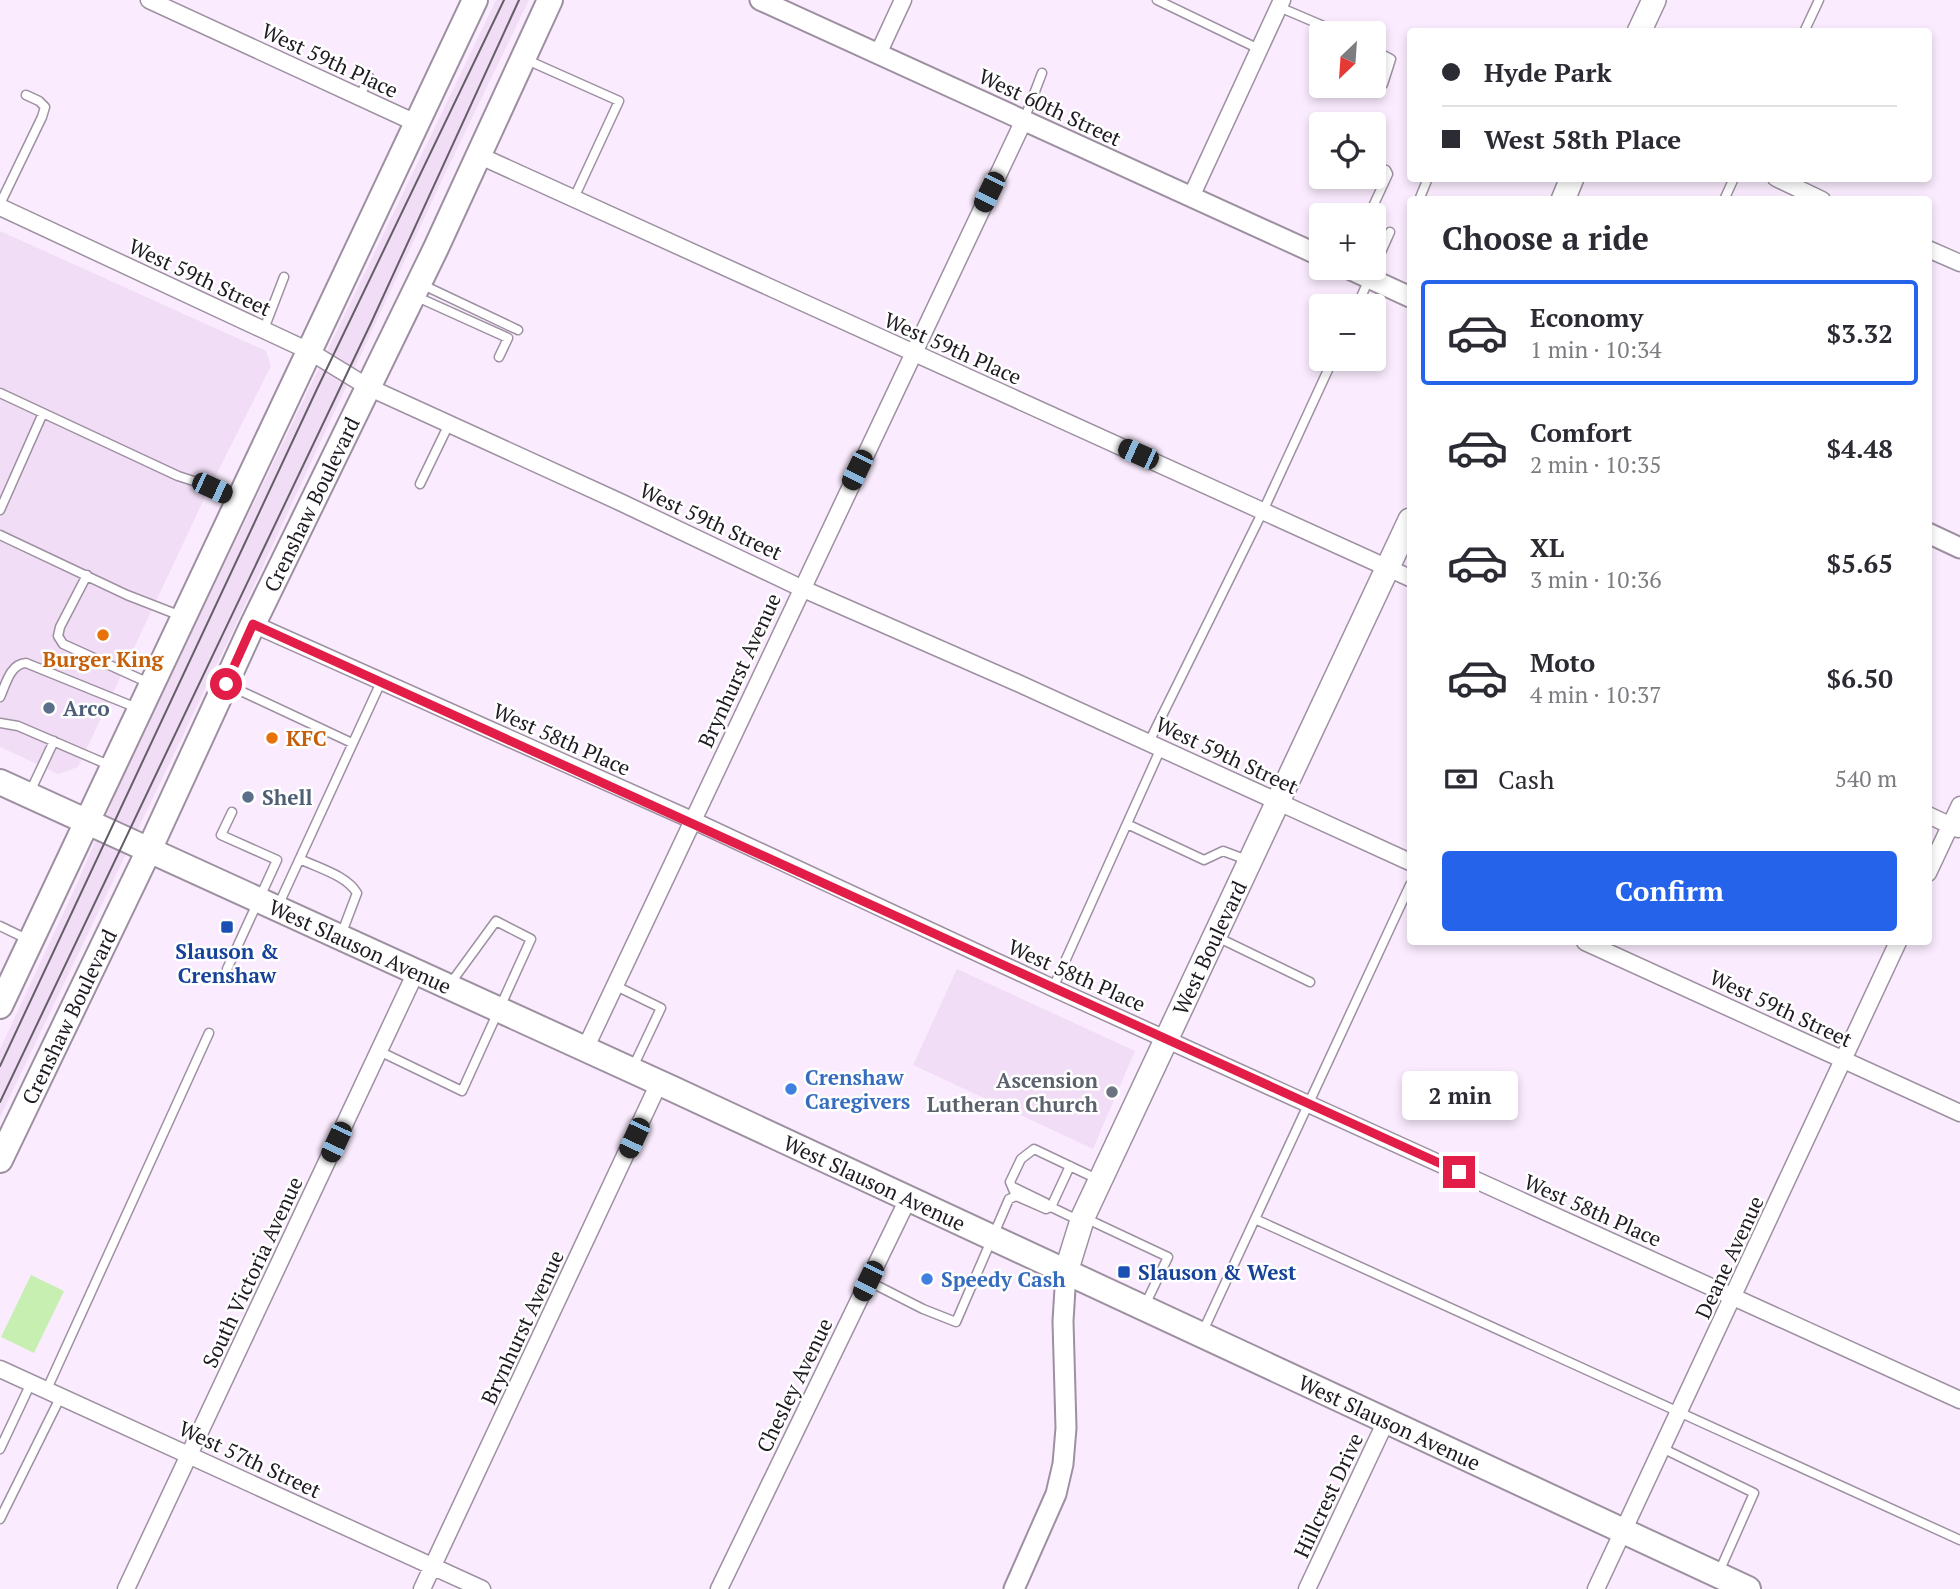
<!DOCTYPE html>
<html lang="en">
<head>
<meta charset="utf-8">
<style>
	:root { --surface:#fff; --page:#f2f2f3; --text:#2b2b33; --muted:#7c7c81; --line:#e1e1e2; --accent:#2563eb }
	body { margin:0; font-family:"PT Serif",serif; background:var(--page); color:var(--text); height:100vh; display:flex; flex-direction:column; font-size:26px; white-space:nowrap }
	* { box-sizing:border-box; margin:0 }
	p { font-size:23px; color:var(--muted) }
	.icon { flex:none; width:38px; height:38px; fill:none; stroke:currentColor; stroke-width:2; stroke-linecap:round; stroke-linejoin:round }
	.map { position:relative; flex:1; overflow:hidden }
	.side { position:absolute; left:1407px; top:196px; width:525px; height:749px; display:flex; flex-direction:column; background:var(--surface); border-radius:7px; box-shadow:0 4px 10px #0003 }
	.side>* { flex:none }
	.banner { position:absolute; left:1407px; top:28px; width:525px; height:154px; border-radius:7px; box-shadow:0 4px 10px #0003; display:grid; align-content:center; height:154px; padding:0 35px; background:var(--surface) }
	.needle { width:46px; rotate:205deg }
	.buttons { position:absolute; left:1309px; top:21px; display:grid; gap:14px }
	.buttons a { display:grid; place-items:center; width:77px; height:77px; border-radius:7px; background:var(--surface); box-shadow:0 4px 10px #0003; font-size:35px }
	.end { position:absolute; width:32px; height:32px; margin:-16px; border:9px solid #e11d48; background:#fff; box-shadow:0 0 0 4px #fff }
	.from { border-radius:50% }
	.bubble { position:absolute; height:49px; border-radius:7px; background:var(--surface); box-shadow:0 4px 10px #0003; font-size:23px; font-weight:700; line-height:49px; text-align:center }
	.car { position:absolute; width:21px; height:42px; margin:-21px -10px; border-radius:9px; box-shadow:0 0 5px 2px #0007; background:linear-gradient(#222 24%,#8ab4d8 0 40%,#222 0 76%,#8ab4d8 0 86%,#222 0) }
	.banner b { display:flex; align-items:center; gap:24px; height:66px; font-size:26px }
	.banner b+b { border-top:2px solid var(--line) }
	.banner i { width:18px; height:18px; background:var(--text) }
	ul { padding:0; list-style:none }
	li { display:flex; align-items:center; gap:21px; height:105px; margin:0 14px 10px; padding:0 21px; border:4px solid transparent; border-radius:7px }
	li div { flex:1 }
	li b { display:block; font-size:26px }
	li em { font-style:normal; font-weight:700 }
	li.selected { border-color:var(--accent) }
	li>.icon { width:63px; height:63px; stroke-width:1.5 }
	h2 { padding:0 35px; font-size:32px; line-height:84px }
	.pay { display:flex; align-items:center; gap:18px; height:77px; padding:0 35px; font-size:26px }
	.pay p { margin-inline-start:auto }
	.cta { display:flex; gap:14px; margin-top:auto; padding:14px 35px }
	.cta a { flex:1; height:80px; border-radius:7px; background:var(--accent); color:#fff; font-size:28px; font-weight:700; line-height:80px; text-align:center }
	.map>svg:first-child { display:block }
	.built { fill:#f1def6 }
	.green { fill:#c7efb2 }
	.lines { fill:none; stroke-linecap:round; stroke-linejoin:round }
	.service-casing { stroke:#9d90a1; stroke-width:11 }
	.minor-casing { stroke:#9d90a1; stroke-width:19 }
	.tertiary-casing { stroke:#9d90a1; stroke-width:23 }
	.secondary-casing { stroke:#9d90a1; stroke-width:26 }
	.primary-casing { stroke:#9d90a1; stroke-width:28 }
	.service { stroke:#fff; stroke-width:8 }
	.minor { stroke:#fff; stroke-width:16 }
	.tertiary { stroke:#fff; stroke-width:19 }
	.secondary { stroke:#fff; stroke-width:23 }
	.primary { stroke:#fff; stroke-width:24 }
	.tram { stroke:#655d68; stroke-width:2 }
	.route { stroke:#e11d48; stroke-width:9 }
	.food-dot { fill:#e8710a; stroke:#fff; stroke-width:2.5 }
	.service-dot { fill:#5c6f8a; stroke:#fff; stroke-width:2.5 }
	.transit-dot { fill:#1a4fb4; stroke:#fff; stroke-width:2.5 }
	.shop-dot { fill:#3f7fe0; stroke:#fff; stroke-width:2.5 }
	.worship-dot { fill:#6b7280; stroke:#fff; stroke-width:2.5 }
	.labels { text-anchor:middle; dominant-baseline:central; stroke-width:5; stroke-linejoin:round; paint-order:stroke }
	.street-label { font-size:21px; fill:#1f1a21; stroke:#fff }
	.food-label { font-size:21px; font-weight:bold; fill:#c56008; stroke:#fff }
	.service-label { font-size:21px; font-weight:bold; fill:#4e5e75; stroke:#fff; text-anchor:start }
	.transit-label { font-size:21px; font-weight:bold; fill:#164399; stroke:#fff }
	.shop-label { font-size:21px; font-weight:bold; fill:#366cbe; stroke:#fff; text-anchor:start }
	.worship-label { font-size:21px; font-weight:bold; fill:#5b616d; stroke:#fff; text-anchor:end }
</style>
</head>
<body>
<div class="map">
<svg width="1960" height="1589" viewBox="0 0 1960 1589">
	<rect width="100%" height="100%" fill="#faecfe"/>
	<path class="built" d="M496,0H529L441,182L232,633L0,1117V1049L76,886L129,763Z
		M0,231L266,351L271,366L205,497L78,767L58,774L0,747Z
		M957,969L1135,1051L1093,1149L913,1065Z"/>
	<path class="green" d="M31,1275L64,1291L34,1353L1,1337Z"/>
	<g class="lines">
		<g class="service-casing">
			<path id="service" d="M1157,0L1259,49
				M1279,7L1340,33
				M1804,32L1819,0
				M1374,50L1391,59L1383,84
				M527,60L619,101L574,198
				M360,96L369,77
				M1024,120L1042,73
				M1419,200L1428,178
				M1724,200L1734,178
				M0,204L42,117L45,107L39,101L26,95
				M1369,215L1388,174L1386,170L1374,165
				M421,284L518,330
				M415,296L508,338L499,357
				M1357,306L1390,232
				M264,329L284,277
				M0,393L178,476L209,486L236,500
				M420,484L449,424
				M0,510L43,413
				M0,535L127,595L181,616
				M87,575L60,627L58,636L63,644L149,683
				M228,685L352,743
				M0,697C6,684 10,664 26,663L137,708
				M0,723L18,726L111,766
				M1149,742L1263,511L1333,359
				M30,792L54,741
				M1127,824L1204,860L1223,851L1247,860
				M300,859C318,868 346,875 357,893L341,935
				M278,906L381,682
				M0,926L29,940
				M1217,937L1310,982
				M227,969L277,860L221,835L232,812
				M616,986L661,1008L633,1067
				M1053,988L1161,748
				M379,1051L462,1091L531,939L496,921L450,984
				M1013,1187L1046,1203V1209
				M1016,1196L1010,1182L1021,1159L1034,1149L1097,1179
				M1051,1207L1070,1166
				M1085,1218L1168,1257L1145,1305
				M1255,1219L1960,1540
				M868,1281L923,1309L956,1322L1009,1199L1016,1196L1046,1209L1051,1207L1078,1220
				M1203,1331L1410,885
				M47,1389L209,1033
				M1662,1448L1754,1493L1719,1572
				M0,1449L31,1383
				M0,1519L61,1396"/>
		</g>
		<g class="minor-casing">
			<path id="minor" d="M149,0L416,123
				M878,54L903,0
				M478,155L1410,578
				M1776,178L1822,200
				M1191,197L1282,0
				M0,207L309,351L368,387L620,502L801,588L1020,684L1410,862
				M1928,249L1960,263
				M253,624L692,820L1053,988L1960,1400
				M1928,815L1958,829
				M1928,873L1960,805
				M1585,942L1960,1113
				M585,1049L1024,120
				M0,1369L482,1589
				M126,1589L416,972
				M422,1589L659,1083
				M719,1589L908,1199
				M1307,1589L1387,1419
				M1596,1589L1898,942"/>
		</g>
		<g class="tertiary-casing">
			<path id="tertiary" d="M760,0L1321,256
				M1347,268L1410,297
				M1928,533L1960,548
				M1014,1589L1056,1494L1063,1464L1066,1428L1063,1321L1066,1272"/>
		</g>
		<g class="secondary-casing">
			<g id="secondary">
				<path d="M1639,32L1654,0"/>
				<path d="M1563,200L1572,178"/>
				<path id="s1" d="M1066,1272L1083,1217L1410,520"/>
			</g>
		</g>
		<g class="primary-casing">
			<g id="primary">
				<path id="s2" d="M0,782L673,1089L1748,1589"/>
				<path d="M0,1006L475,0"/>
				<path id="s3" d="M0,1160L149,850L253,624L436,248L550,0"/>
			</g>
		</g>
		<use href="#service" class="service"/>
		<use href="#minor" class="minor"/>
		<use href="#tertiary" class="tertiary"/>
		<use href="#secondary" class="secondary"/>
		<use href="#primary" class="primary"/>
		<path class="tram" d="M0,1066L317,389L504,0
			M0,1102L371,323L519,0"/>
	</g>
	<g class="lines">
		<path class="route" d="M226,684L253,624C656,804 1057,989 1459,1172"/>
	</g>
	<g class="food-dot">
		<circle cx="103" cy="635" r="7"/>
		<circle cx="272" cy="738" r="7"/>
	</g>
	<g class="service-dot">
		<circle cx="49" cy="708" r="7"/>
		<circle cx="248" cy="797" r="7"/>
	</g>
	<g class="transit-dot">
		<rect x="220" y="920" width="14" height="14" rx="3.5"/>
		<rect x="1117" y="1265" width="14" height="14" rx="3.5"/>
	</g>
	<g class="shop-dot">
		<circle cx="791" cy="1089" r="7"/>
		<circle cx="927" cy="1279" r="7"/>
	</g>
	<circle class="worship-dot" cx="1112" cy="1092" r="7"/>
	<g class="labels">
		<g class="street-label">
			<text transform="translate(330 60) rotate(25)">West 59th Place</text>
			<text transform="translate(1050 107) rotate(25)">West 60th Street</text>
			<text transform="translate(200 277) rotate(25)">West 59th Street</text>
			<text transform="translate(953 348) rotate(24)">West 59th Place</text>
			<text stroke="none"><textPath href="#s3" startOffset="726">Crenshaw Boulevard</textPath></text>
			<text transform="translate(711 521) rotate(25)">West 59th Street</text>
			<text transform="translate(739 670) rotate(-65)">Brynhurst Avenue</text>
			<text transform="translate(562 739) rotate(24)">West 58th Place</text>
			<text transform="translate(1227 755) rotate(25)">West 59th Street</text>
			<text stroke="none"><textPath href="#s2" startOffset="396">West Slauson Avenue</textPath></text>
			<text stroke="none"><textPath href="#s1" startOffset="355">West Boulevard</textPath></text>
			<text transform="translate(1077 975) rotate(24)">West 58th Place</text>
			<text transform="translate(1781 1008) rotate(25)">West 59th Street</text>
			<text stroke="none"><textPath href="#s3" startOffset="159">Crenshaw Boulevard</textPath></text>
			<text stroke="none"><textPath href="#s2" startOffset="962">West Slauson Avenue</textPath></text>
			<text transform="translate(1593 1210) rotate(24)">West 58th Place</text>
			<text transform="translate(1729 1257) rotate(-65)">Deane Avenue</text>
			<text transform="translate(252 1272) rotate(-65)">South Victoria Avenue</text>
			<text transform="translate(522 1327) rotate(-65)">Brynhurst Avenue</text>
			<text transform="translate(794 1385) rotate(-64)">Chesley Avenue</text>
			<text stroke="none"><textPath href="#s2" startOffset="1530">West Slauson Avenue</textPath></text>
			<text transform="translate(250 1459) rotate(25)">West 57th Street</text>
			<text transform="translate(1328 1495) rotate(-65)">Hillcrest Drive</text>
		</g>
		<g class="food-label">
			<text x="103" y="659">Burger King</text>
			<text x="286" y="738" text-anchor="start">KFC</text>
		</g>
		<g class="service-label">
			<text x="63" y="708">Arco</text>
			<text x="262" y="797">Shell</text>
		</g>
		<g class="transit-label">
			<text x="227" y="951">Slauson &amp;<tspan x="227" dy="24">Crenshaw</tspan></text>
			<text x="1138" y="1272" text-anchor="start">Slauson &amp; West</text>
		</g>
		<g class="shop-label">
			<text x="805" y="1077">Crenshaw<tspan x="805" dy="24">Caregivers</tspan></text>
			<text x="941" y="1279">Speedy Cash</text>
		</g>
		<g class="worship-label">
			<text x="1098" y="1080">Ascension<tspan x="1098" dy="24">Lutheran Church</tspan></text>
		</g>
	</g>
</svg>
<div class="buttons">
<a><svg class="needle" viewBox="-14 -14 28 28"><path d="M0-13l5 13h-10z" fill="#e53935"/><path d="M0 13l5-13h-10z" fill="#7c7c81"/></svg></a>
<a><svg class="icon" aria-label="locate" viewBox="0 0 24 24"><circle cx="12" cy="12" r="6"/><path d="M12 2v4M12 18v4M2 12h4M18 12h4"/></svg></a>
<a>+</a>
<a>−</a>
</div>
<i class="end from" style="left:226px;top:684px"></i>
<i class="end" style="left:1459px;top:1172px"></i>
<div class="bubble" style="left:1402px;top:1071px;width:116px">2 min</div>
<i class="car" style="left:989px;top:192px;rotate:206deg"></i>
<i class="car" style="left:1138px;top:454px;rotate:294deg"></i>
<i class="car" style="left:857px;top:470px;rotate:206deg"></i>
<i class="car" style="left:212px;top:488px;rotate:115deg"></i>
<i class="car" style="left:634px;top:1138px;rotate:205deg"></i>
<i class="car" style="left:336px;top:1142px;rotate:205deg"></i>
<i class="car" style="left:868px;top:1281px;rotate:206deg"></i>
<div class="banner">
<b><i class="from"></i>Hyde Park</b>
<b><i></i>West 58th Place</b>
</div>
<section class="side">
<h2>Choose a ride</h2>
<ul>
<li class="selected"><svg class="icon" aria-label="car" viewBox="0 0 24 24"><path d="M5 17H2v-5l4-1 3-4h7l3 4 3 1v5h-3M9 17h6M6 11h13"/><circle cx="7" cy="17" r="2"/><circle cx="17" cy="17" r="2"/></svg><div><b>Economy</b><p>1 min · 10:34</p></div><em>$3.32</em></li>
<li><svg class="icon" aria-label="car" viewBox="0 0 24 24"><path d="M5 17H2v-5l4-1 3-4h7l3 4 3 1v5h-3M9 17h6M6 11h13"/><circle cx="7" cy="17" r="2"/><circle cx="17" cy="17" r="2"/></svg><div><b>Comfort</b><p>2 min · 10:35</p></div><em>$4.48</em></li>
<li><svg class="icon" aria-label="car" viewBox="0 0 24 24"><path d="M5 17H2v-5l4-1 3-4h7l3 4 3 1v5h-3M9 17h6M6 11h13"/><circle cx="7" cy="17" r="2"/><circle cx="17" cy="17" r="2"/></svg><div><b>XL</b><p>3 min · 10:36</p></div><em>$5.65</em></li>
<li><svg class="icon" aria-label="car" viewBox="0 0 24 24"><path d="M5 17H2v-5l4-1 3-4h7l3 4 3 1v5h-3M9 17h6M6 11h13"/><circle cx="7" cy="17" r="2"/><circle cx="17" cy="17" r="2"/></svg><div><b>Moto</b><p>4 min · 10:37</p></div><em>$6.50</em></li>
</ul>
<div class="pay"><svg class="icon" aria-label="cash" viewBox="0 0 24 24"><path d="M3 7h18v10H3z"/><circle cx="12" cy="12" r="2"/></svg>Cash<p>540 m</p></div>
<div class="cta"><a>Confirm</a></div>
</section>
</div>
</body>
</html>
